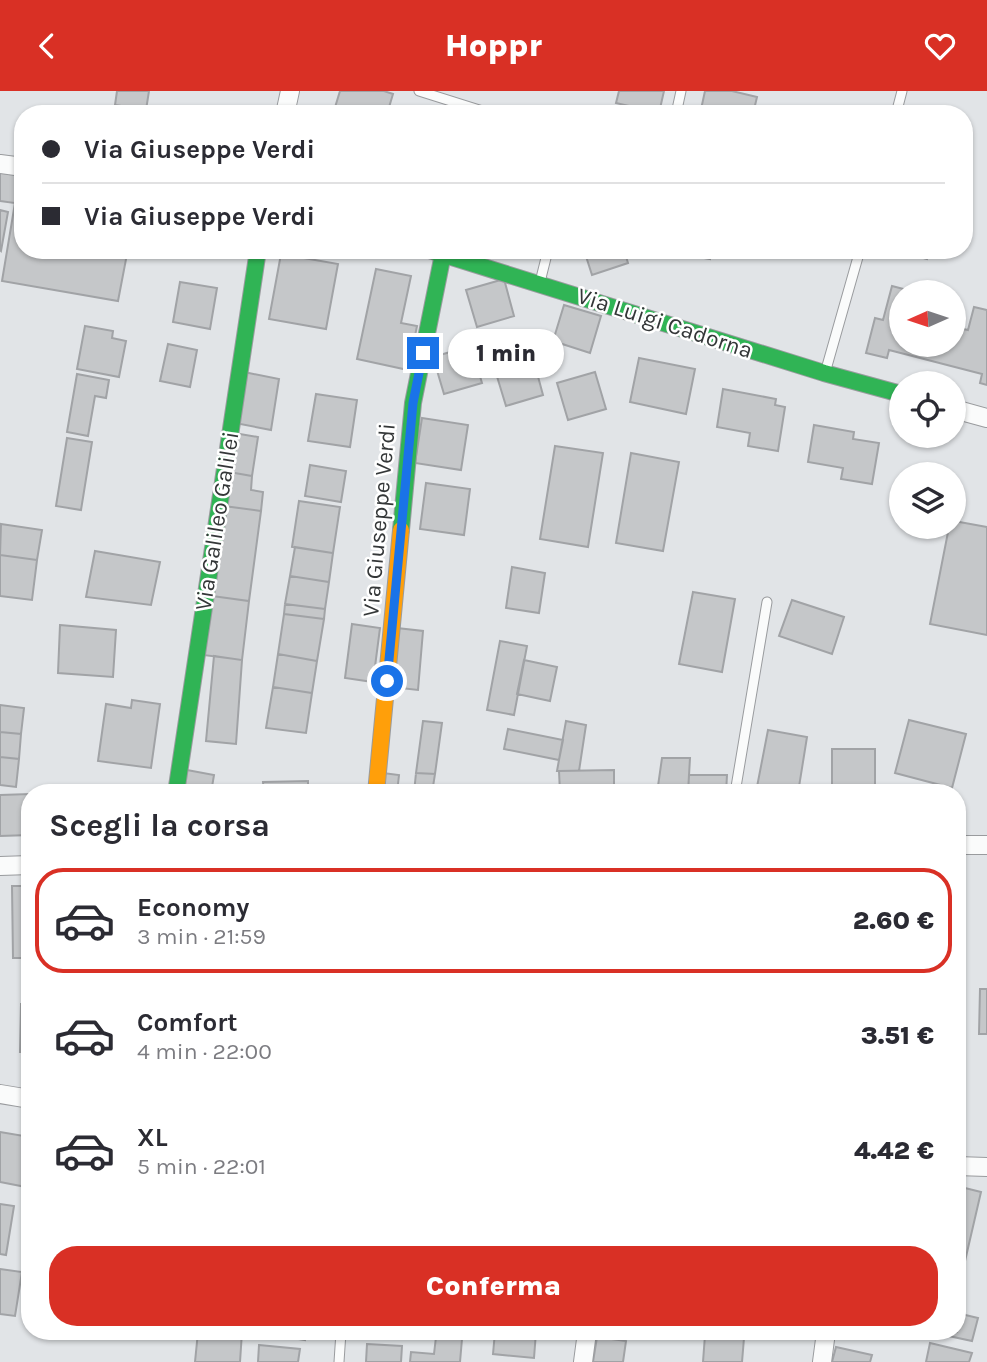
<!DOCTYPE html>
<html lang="it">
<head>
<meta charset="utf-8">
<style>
	:root { --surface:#fff; --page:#f2f2f3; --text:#2b2b33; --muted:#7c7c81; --line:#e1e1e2; --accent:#d93025 }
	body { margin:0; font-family:Karla,sans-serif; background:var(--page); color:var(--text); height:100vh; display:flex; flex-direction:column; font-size:26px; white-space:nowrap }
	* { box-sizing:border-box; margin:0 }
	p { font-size:23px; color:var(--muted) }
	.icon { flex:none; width:38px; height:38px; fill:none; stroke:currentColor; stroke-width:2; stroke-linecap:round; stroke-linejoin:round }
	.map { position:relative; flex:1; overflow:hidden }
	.sheet { position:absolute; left:21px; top:693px; width:945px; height:556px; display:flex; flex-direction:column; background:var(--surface); border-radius:28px; box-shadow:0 2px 5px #0004 }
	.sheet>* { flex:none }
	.hud { position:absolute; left:14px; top:14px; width:959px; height:154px; border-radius:28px; box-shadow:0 2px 5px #0004; display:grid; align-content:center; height:154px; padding:0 28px; background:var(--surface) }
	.needle { width:46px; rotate:267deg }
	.tools { position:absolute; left:889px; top:189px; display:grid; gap:14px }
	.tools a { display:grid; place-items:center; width:77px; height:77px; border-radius:50%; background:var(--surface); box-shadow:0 2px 5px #0004; font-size:35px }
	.end { position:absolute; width:32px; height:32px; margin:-16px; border:9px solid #1a73e8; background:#fff; box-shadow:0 0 0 4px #fff }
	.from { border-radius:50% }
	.bubble { position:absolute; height:49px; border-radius:24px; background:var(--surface); box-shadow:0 2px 5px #0004; font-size:23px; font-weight:800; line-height:49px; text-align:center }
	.hud b { display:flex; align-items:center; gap:24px; height:66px; font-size:26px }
	.hud b+b { border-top:2px solid var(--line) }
	.hud i { width:18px; height:18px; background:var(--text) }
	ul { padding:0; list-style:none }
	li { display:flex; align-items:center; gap:21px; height:105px; margin:0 14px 10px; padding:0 14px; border:4px solid transparent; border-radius:28px }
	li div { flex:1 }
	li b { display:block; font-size:26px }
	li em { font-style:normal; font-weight:800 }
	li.current { border-color:var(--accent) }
	li>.icon { width:63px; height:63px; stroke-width:1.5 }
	h2 { padding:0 28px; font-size:32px; line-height:84px }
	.primary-button { display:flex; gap:14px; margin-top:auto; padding:14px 28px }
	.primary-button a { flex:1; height:80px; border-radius:28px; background:var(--accent); color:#fff; font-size:28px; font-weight:800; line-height:80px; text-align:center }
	header { display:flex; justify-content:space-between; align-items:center; height:91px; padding:0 28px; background:var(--accent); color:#fff; font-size:32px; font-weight:800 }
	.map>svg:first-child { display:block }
	.building { fill:#c5c7c9; stroke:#a1a3a6; stroke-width:2 }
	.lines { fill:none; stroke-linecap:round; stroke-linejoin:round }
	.lane-casing { stroke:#999b9e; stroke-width:11 }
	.street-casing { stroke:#999b9e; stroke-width:20 }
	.fast-casing { stroke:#999b9e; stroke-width:18 }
	.slow-casing { stroke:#999b9e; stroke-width:18 }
	.lane { stroke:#fafbfb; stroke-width:9 }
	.street { stroke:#fafbfb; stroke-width:18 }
	.fast { stroke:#30b455; stroke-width:16 }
	.slow { stroke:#ff9f0a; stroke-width:16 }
	.route { stroke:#1a73e8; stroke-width:9 }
	.labels { text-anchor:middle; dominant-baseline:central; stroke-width:5; stroke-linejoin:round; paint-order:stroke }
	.street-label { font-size:23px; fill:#343738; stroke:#fff }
</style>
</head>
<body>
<header><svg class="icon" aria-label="back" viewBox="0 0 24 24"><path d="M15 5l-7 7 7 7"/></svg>Hoppr<svg class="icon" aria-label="heart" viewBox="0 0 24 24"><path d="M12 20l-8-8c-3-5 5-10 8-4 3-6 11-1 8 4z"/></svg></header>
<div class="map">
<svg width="987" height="1271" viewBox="0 0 987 1271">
	<rect width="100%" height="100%" fill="#e1e4e7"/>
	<path class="building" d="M117,0H149L146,19L115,14Z
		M340,0H384L393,3L387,23H333Z
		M619,0H664L659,22L616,12Z
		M705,0H732L757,6L753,23H700Z
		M0,80L23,84V159H58L93,165L94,159L127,163L118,210L2,190L15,112L0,110Z
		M0,119L8,121L1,160L0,159Z
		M193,159H231V162L194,166Z
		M584,159H624L628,172L592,184Z
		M659,159H711L710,168Z
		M894,159H930L927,168Z
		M281,163L338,173L326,238L269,228Z
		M376,178L411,185L401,232L417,235L408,279L357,268Z
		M504,188L514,225L477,236L466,199Z
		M180,191L217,197L210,238L173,231Z
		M892,195L915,201H901V254H954V236L968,239L974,216L987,219V294L980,292L982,283L889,259L887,267L866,262L875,227L883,229Z
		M564,214L601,225L590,262L553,250Z
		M85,235L113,240L112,247L126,250L119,286L77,278Z
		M168,253L197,259L190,296L160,290Z
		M471,255L482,292L444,303L433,266Z
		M533,267L543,304L506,315L495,279Z
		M639,267L695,278L686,323L630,311Z
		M244,281L279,288L271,339L235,332Z
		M595,281L606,318L568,329L557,292Z
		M77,283L109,289L106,307L95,305L88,345L67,341Z
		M723,298L776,308L775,314L785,316L778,360L748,355L750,342L717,336Z
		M316,303L357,309L350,356L308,350Z
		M422,327L468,334L461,379L415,372Z
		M814,334L854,341L853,348L879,352L872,393L841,388L843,377L808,371Z
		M234,342L258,346L252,385L229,381Z
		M67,347L92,351L81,419L56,415Z
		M555,355L603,362L588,456L540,448Z
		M631,362L679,371L663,460L616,452Z
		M310,374L346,380L341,411L305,405Z
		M229,381L252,385L251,399L263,401L261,420L224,415Z
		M426,392L470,398L464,444L420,438Z
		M299,410L340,416L333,462L292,456Z
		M224,415L261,420L249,510L212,505Z
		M954,430L987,436V544L930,533L949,436H954Z
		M1,433L42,439L37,469L0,464Z
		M295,456L333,462L329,491L290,485Z
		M95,460L160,471L151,514L86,506Z
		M0,464L37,469L32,509L0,505Z
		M512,476L545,482L539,522L506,517Z
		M290,485L329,491L325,518L285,513Z
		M693,501L735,508L722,581L679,573Z
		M212,505L249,510L242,569L203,564Z
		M792,509L844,526L832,563L779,545Z
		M285,513L325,518L324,528L284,523Z
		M284,523L324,528L317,570L278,563Z
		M352,533L380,537L373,591L345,587Z
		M60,534L116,539L113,586L58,582Z
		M397,537L423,540L418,599L392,596Z
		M500,550L527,555L514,624L487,619Z
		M278,563L317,570L312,602L273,596Z
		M214,565L242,569L236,653L206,650Z
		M524,569L557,576L550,610L517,603Z
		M273,596L312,602L306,642L266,637Z
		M132,609L160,613L151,677L98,670L106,613L131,617Z
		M0,614L24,617L21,643L0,641Z
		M909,629L966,643L952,697L895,682Z
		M423,630L442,632L435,683L416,682Z
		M566,630L586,634L579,680H557Z
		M508,638L563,649L559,669L504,658Z
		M768,639L807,646L798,702L756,701Z
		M0,641L21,643L19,668L0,666Z
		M832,658H875V701L891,702H832Z
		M0,666L19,668L16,696L0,694Z
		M662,667H690L688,702H657Z
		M187,679L214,684L211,702H182Z
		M614,679V702H560L559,680Z
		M383,682L399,684L397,702H381Z
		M416,682L435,683L432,702H414Z
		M689,684H727L726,702H688Z
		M308,690V702H264L263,691Z
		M548,694V702H476L477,696Z
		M30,703V744L0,745V704Z
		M12,795H30V867H13Z
		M980,898H987V943H979Z
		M21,913L30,914V961H20Z
		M0,1041L30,1046V1077L26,1096L0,1091Z
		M957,1095L981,1101L959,1196H957Z
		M0,1113L14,1115L6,1164L0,1163Z
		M0,1178L22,1181L15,1225L0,1223Z
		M957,1222L978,1227L972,1250L930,1241H957Z
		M198,1241H242L240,1271H195Z
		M273,1241H306L305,1249L273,1244Z
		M495,1241H536L534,1267L493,1263Z
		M705,1244L744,1247L742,1271H703Z
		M436,1246L462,1248L460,1271H410L411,1261L434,1263Z
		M597,1246L626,1250L623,1271H593Z
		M930,1252L972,1262L969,1271H926Z
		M367,1253L402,1255L401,1271H366Z
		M259,1254L300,1258L298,1271H258Z
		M836,1256L872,1264L870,1271H832Z"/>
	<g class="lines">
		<g class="lane-casing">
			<path id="lane" d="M419,0L492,23
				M676,23L681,0
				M896,23L902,0
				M540,191L548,159
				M825,282L860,159
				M735,702L767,511
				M339,1271L341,1241"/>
		</g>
		<g class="street-casing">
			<path id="street" d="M285,23L290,0
				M0,73L23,76
				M954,318L987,327
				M957,754H987
				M0,775L30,774
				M0,1003L30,1008
				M957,1075L987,1076
				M583,1271L587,1241
				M822,1271L826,1241"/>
		</g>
		<g class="fast-casing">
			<path id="fast" d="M429,159L824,282L901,303
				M401,439L413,312L443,163
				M176,702L258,159"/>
		</g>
		<g class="slow-casing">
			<path id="slow" d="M376,702L401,439"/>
		</g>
		<use href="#lane" class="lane"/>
		<use href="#street" class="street"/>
		<use href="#fast" class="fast"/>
		<use href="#slow" class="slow"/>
	</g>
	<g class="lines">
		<path class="route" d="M387,590L413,312L423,262"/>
	</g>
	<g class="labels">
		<g class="street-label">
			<text transform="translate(665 232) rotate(18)">Via Luigi Cadorna</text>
			<text transform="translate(379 429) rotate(-85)">Via Giuseppe Verdi</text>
			<text transform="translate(217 430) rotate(-81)">Via Galileo Galilei</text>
		</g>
	</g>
</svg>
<div class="tools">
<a><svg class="needle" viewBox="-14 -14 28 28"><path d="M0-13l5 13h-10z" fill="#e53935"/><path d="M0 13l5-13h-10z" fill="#7c7c81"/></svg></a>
<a><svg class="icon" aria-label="locate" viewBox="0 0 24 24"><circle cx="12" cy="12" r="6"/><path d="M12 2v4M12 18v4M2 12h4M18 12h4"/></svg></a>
<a><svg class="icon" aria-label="layers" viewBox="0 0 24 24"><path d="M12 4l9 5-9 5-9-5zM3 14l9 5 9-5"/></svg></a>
</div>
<i class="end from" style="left:387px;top:590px"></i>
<i class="end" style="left:423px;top:262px"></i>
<div class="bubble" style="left:448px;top:238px;width:116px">1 min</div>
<div class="hud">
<b><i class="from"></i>Via Giuseppe Verdi</b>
<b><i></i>Via Giuseppe Verdi</b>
</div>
<section class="sheet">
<h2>Scegli la corsa</h2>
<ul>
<li class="current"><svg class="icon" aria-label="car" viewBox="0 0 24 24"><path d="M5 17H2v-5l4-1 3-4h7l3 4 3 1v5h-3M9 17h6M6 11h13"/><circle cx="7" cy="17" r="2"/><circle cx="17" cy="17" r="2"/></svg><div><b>Economy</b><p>3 min · 21:59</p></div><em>2.60 €</em></li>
<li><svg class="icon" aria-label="car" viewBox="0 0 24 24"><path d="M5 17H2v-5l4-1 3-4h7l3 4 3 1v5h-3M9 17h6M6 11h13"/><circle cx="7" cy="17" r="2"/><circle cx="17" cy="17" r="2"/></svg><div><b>Comfort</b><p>4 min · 22:00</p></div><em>3.51 €</em></li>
<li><svg class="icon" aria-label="car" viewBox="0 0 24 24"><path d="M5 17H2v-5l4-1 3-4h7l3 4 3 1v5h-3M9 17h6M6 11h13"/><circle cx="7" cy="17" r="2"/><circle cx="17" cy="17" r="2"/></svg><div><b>XL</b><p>5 min · 22:01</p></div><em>4.42 €</em></li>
</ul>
<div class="primary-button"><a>Conferma</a></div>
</section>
</div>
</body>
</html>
